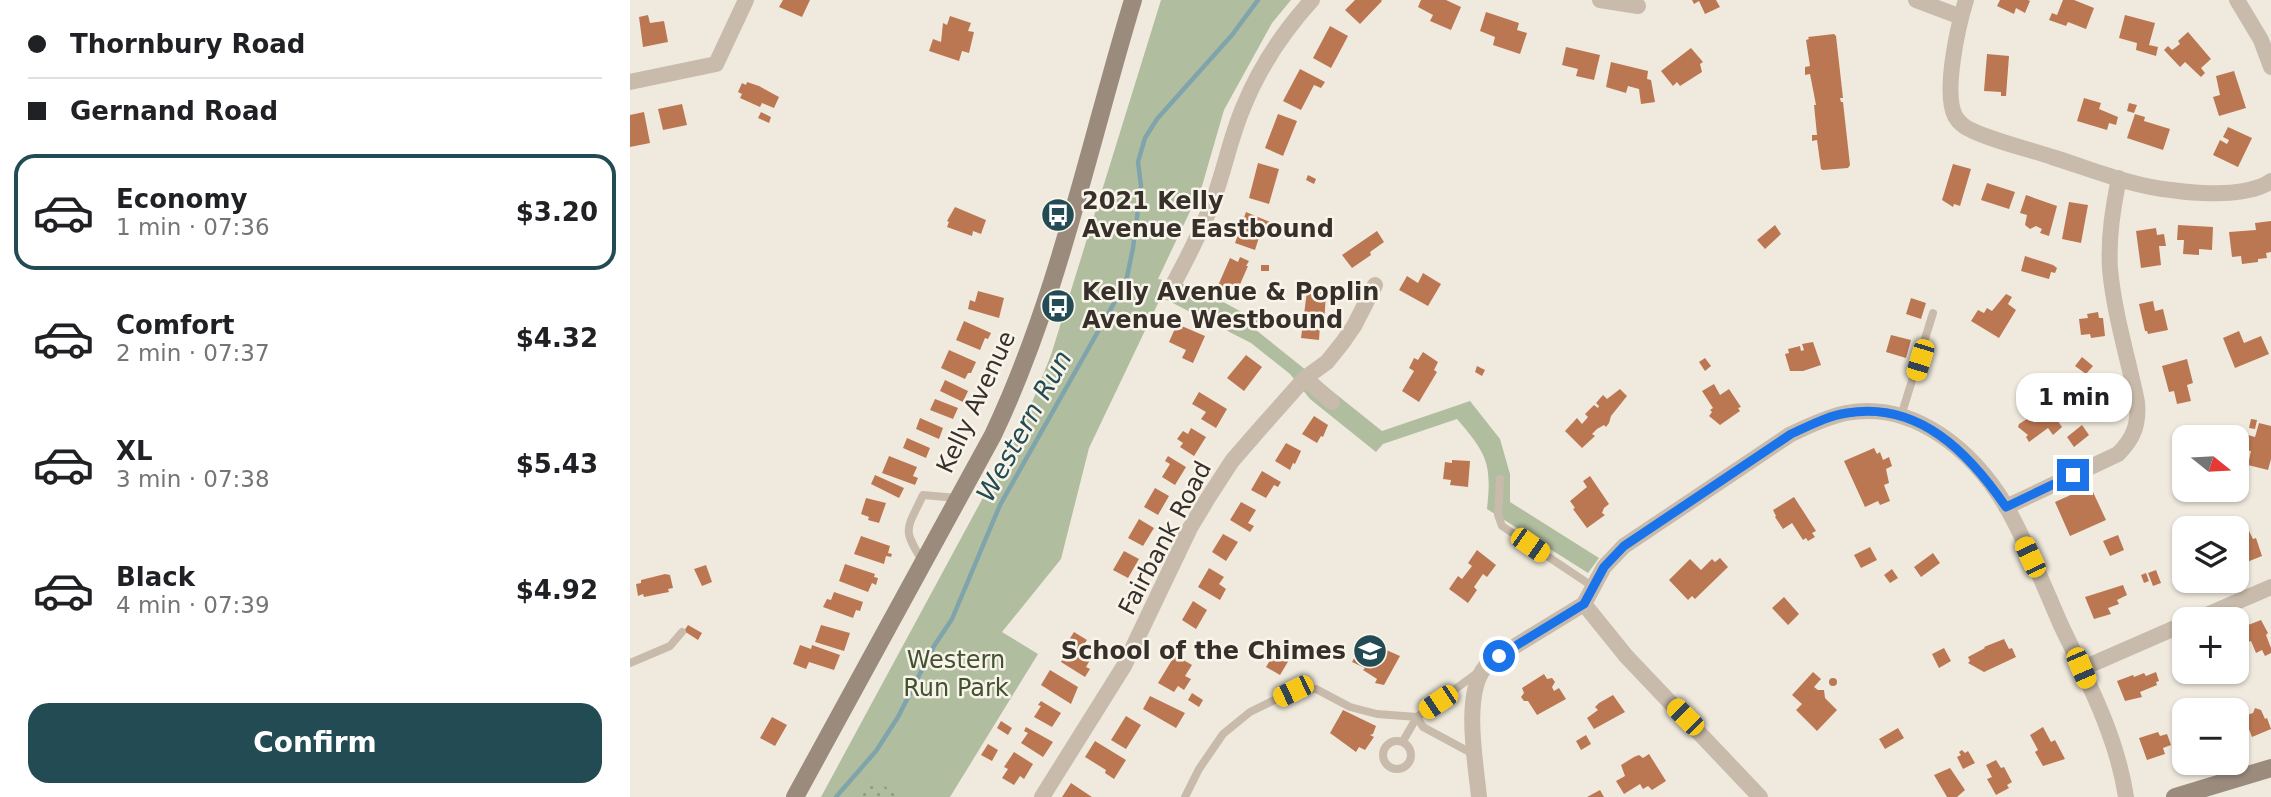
<!DOCTYPE html>
<html lang="en">
<head>
<meta charset="utf-8">
<style>
	:root { --surface:#fff; --page:#f6f6f6; --text:#202124; --muted:#757577; --line:#e0e0e0; --accent:#234b54 }
	body { margin:0; font-family:"DejaVu Sans",sans-serif; background:var(--page); color:var(--text); height:100vh; display:flex; flex-direction:column; font-size:26px; white-space:nowrap }
	* { box-sizing:border-box; margin:0 }
	p { font-size:23px; color:var(--muted) }
	.icon { flex:none; width:38px; height:38px; fill:none; stroke:currentColor; stroke-width:2; stroke-linecap:round; stroke-linejoin:round }
	.map { position:relative; flex:1; overflow:hidden }
	.panel { display:flex; flex-direction:column; background:var(--surface); width:630px }
	.panel>* { flex:none }
	.guide { display:grid; align-content:center; height:154px; padding:0 28px; background:var(--surface) }
	.needle { width:46px; rotate:108deg }
	.buttons { position:absolute; left:1542px; top:425px; display:grid; gap:14px }
	.buttons a { display:grid; place-items:center; width:77px; height:77px; border-radius:14px; background:var(--surface); box-shadow:0 2px 5px #0004; font-size:35px }
	.end { position:absolute; width:32px; height:32px; margin:-16px; border:9px solid #1a73e8; background:#fff; box-shadow:0 0 0 4px #fff }
	.from { border-radius:50% }
	.bubble { position:absolute; height:49px; border-radius:21px; background:var(--surface); box-shadow:0 2px 5px #0004; font-size:23px; font-weight:700; line-height:49px; text-align:center }
	.car { position:absolute; width:21px; height:42px; margin:-21px -10px; border-radius:9px; box-shadow:0 0 5px 2px #0007; background:linear-gradient(#f5c518 24%,#345 0 40%,#f5c518 0 76%,#345 0 86%,#f5c518 0) }
	.guide b { display:flex; align-items:center; gap:24px; height:66px; font-size:26px }
	.guide b+b { border-top:2px solid var(--line) }
	.guide i { width:18px; height:18px; background:var(--text) }
	ul { padding:0; list-style:none }
	li { display:flex; align-items:center; gap:21px; height:116px; margin:0 14px 10px; padding:0 14px; border:4px solid transparent; border-radius:21px }
	li div { flex:1 }
	li b { display:block; font-size:26px }
	li em { font-style:normal; font-weight:700 }
	li.on { border-color:var(--accent) }
	li>.icon { width:63px; height:63px; stroke-width:1.5 }
	.action { display:flex; gap:14px; margin-top:auto; padding:14px 28px }
	.action a { flex:1; height:80px; border-radius:21px; background:var(--accent); color:#fff; font-size:28px; font-weight:700; line-height:80px; text-align:center }
	main { display:flex; flex:1; min-height:0 }
	.map>svg:first-child { display:block }
	.park { fill:#b0be9f }
	.garden { fill:url(#garden-dots) }
	.lines { fill:none; stroke-linecap:round; stroke-linejoin:round }
	.stream { stroke:#80a4ab; stroke-width:4.5 }
	.building { fill:#bb7752 }
	.lane { stroke:#c8bbab; stroke-width:8 }
	.street { stroke:#c8bbab; stroke-width:16 }
	.secondary { stroke:#9b8b7d; stroke-width:18 }
	.route { stroke:#1a73e8; stroke-width:9 }
	.labels { text-anchor:middle; dominant-baseline:central; stroke-width:5; stroke-linejoin:round; paint-order:stroke }
	.poi-label { font-size:24px; font-weight:bold; fill:#362f2a; stroke:#f8f4ea; text-anchor:start }
	.street-label { font-size:24px; fill:#362f2a; stroke:#f8f4ea }
	.park-label { font-size:24px; fill:#425230; stroke:#f8f4ea }
	.water-label { font-size:26px; font-style:italic; fill:#234b54; stroke:#f8f4ea }
</style>
</head>
<body>
<main>
<section class="panel">
<div class="guide">
<b><i class="from"></i>Thornbury Road</b>
<b><i></i>Gernand Road</b>
</div>
<ul>
<li class="on"><svg class="icon" aria-label="car" viewBox="0 0 24 24"><path d="M5 17H2v-5l4-1 3-4h7l3 4 3 1v5h-3M9 17h6M6 11h13"/><circle cx="7" cy="17" r="2"/><circle cx="17" cy="17" r="2"/></svg><div><b>Economy</b><p>1 min · 07:36</p></div><em>$3.20</em></li>
<li><svg class="icon" aria-label="car" viewBox="0 0 24 24"><path d="M5 17H2v-5l4-1 3-4h7l3 4 3 1v5h-3M9 17h6M6 11h13"/><circle cx="7" cy="17" r="2"/><circle cx="17" cy="17" r="2"/></svg><div><b>Comfort</b><p>2 min · 07:37</p></div><em>$4.32</em></li>
<li><svg class="icon" aria-label="car" viewBox="0 0 24 24"><path d="M5 17H2v-5l4-1 3-4h7l3 4 3 1v5h-3M9 17h6M6 11h13"/><circle cx="7" cy="17" r="2"/><circle cx="17" cy="17" r="2"/></svg><div><b>XL</b><p>3 min · 07:38</p></div><em>$5.43</em></li>
<li><svg class="icon" aria-label="car" viewBox="0 0 24 24"><path d="M5 17H2v-5l4-1 3-4h7l3 4 3 1v5h-3M9 17h6M6 11h13"/><circle cx="7" cy="17" r="2"/><circle cx="17" cy="17" r="2"/></svg><div><b>Black</b><p>4 min · 07:39</p></div><em>$4.92</em></li>
</ul>
<div class="action"><a>Confirm</a></div>
</section>
<div class="map">
<svg width="1641" height="797" viewBox="0 0 1641 797">
	<defs>
		<pattern id="garden-dots" width="8" height="8" patternUnits="userSpaceOnUse" patternTransform="scale(1.75)"><rect width="8" height="8" fill="#b0be9f"/><path d="M2 2h.1M6 6h.1" fill="none" stroke="#909b82" stroke-width="1.8" stroke-linecap="round"/></pattern>
	</defs>
	<rect width="100%" height="100%" fill="#f0eade"/>
	<path class="park" d="M531,0H661L642,23L594,110L572,186L528,279L564,286L630,322L626,330L752,431L840,401L870,439L880,474V502L969,558L958,573L857,509C862,463 857,454 827,419L753,444L746,452L680,399L660,374L621,343L531,297L459,448L431,559L372,632L408,654L320,797H191L395,420L421,355Z"/>
	<path class="garden" d="M238,778H239L275,797H225Z"/>
	<g class="lines">
		<path class="stream" d="M206,797L246,751L268,717L304,646L322,619L370,505L496,282L503,248L511,186L508,162L515,138L527,119L602,35L628,0"/>
	</g>
	<path class="building" d="M153,0H180L172,17L149,7Z
		M725,0H751L752,1L730,24L715,10Z
		M791,0H816L831,7L821,30L800,21L803,15L788,7Z
		M1062,0H1086L1090,7L1075,14L1069,1L1064,4Z
		M1370,0H1398L1400,1L1395,13L1386,8L1384,14L1367,6Z
		M1433,0H1444L1464,8L1456,29L1438,22L1436,26L1419,20L1422,13L1427,15Z
		M856,12L889,23L887,30L897,33L890,54L863,45L865,37L850,31Z
		M18,15L20,23L34,21L38,42L13,47L9,17Z
		M1495,15L1525,23L1519,45L1528,47L1526,56L1506,50L1507,43L1489,38Z
		M320,16L341,23L338,31L344,32L339,53L332,51L329,61L299,51L303,39L311,42L313,23L317,25Z
		M700,26L718,36L701,68L683,58Z
		M1558,32L1581,59L1571,68L1575,73L1571,77L1555,62L1550,67L1534,50L1538,46L1542,50L1550,44L1548,41Z
		M1204,34L1206,36L1213,98H1210L1211,102H1213L1220,165L1218,168L1193,170L1191,169L1187,140L1182,141V135H1187L1184,105H1186L1180,74L1175,75V67L1180,66L1176,40L1179,39L1178,37Z
		M936,47L970,55L964,80L946,76L948,69L932,65Z
		M1061,48L1073,62L1070,64L1072,72L1050,86L1047,82L1043,86L1031,71Z
		M1357,54L1379,56L1376,96H1371V92L1354,91Z
		M981,62L1018,71L1017,79L1021,80L1025,102L1011,104L1009,89L998,86L996,93L976,87Z
		M670,69L695,82L691,88L684,85L671,110L653,101Z
		M1604,71L1616,108L1589,116L1583,97L1590,95L1586,76Z
		M117,82L129,86L149,97L144,108L132,103L130,107L110,98L112,94L108,92L112,83L116,85Z
		M1454,98L1471,103L1469,109L1488,117L1486,125L1479,123L1477,130L1447,121Z
		M1499,103L1507,105L1504,113L1497,111Z
		M52,104L57,125L33,130L28,109Z
		M14,112L20,143L0,147V115Z
		M131,112L141,117L139,123L128,118Z
		M648,114L667,121L653,156L635,148Z
		M1505,114L1515,117L1514,121L1540,129L1533,150L1497,138Z
		M1598,127L1622,138L1608,167L1583,155L1590,140L1597,144L1599,140L1593,137Z
		M628,163L649,169L639,204L619,198Z
		M1323,164L1341,169L1330,206L1324,204L1323,207L1312,200Z
		M678,175L686,179L684,184L676,180Z
		M1357,183L1385,192L1379,209L1351,200Z
		M1396,195L1427,206L1419,236L1410,233L1412,229L1406,226L1400,229L1395,225L1397,215L1390,213Z
		M1439,202L1458,205L1451,243L1432,239Z
		M325,207L356,220L351,234L343,231L342,236L317,227L319,222L317,221Z
		M616,212L640,222L638,229L632,228L625,250L605,243Z
		M1641,221V252L1636,253L1637,258L1628,259V262L1612,264L1611,256L1602,257L1599,232L1626,230L1625,223Z
		M1145,225L1151,234L1135,249L1127,240Z
		M1548,225L1583,227L1582,250L1569,249V255L1553,254L1554,240H1547Z
		M1526,228L1527,235L1534,234L1536,246H1529L1531,265L1511,268L1506,231Z
		M747,231L754,242L740,252L741,255L722,268L712,255Z
		M1395,256L1423,265L1427,268L1425,273L1421,272L1419,279L1391,271Z
		M610,257L619,261L616,266H618L605,296L587,288L600,258L608,262Z
		M631,265H639V271H631Z
		M793,273L811,284L798,306L769,290L777,276L788,283Z
		M348,291L374,298L369,318L338,309L340,300L345,302Z
		M677,291L696,293L694,325H690L689,340L671,338Z
		M1376,294L1382,297L1378,304L1386,310L1369,338L1341,321L1348,310L1354,313L1357,308L1362,311Z
		M1281,298L1296,303L1291,319L1276,314Z
		M1523,301L1525,311L1533,309L1538,330L1518,334L1517,331H1515L1509,304Z
		M1468,312L1469,318H1473L1475,336L1461,338L1460,334L1451,335L1449,319L1458,318L1457,314Z
		M334,321L361,333L358,339L355,338L350,350L326,340Z
		M547,324L575,336L563,363L552,358L556,350L539,342Z
		M1609,331L1614,343L1631,336L1639,354L1605,368L1593,338Z
		M1261,335L1281,340L1276,358L1256,352Z
		M1183,342L1191,365L1173,371H1160L1155,354L1159,353L1158,349L1170,346L1171,351L1174,350L1172,344Z
		M319,350L346,362L341,373H338L335,379L311,368Z
		M793,352L808,362L804,370L807,372L789,402L772,391L784,371L779,368L784,358L788,360Z
		M616,355L632,367L614,391L597,378Z
		M1452,357L1463,366L1456,374L1445,366Z
		M1075,358L1081,366L1075,371L1069,362Z
		M1557,359L1563,383L1557,385L1561,401L1547,404L1544,391L1539,392L1532,366Z
		M847,366L855,370L852,376L845,372Z
		M315,380L338,391L333,402L310,391Z
		M1084,384L1090,395L1099,389L1111,407L1108,408L1110,411L1090,425L1079,416L1082,412L1080,410L1083,408L1072,391Z
		M1466,386L1483,396L1469,418L1451,408Z
		M990,389L997,396L981,416L979,423L976,427L974,425L967,429L962,434L965,436L952,448L935,431L947,418L952,424L958,417L955,414L964,405L968,408L969,406L966,403L973,395L977,399Z
		M569,392L597,409L586,428L571,419L576,412L562,404Z
		M305,399L328,408L323,419L300,410Z
		M1430,402L1435,409L1425,417L1432,427L1423,435L1418,428L1399,442L1396,437L1398,435L1388,427L1389,424L1397,419L1402,411L1404,412L1410,407L1415,412Z
		M684,416L698,425L693,437L691,436L687,443L672,434Z
		M290,418L313,428L309,439L286,429Z
		M1621,419L1627,420L1625,429L1619,428Z
		M1629,423L1641,426V459L1638,470L1618,465L1621,451L1615,450L1618,435L1625,437Z
		M1452,425L1459,435L1444,447L1437,437Z
		M1574,425L1579,438H1561L1558,432Z
		M561,428L576,437L564,456L550,447L553,443L547,439L553,431L558,434Z
		M277,438L300,448L296,458L273,448Z
		M656,443L671,451L665,464L663,463L660,470L645,461Z
		M1244,448L1247,454L1250,452L1253,460L1259,457L1262,466L1256,469L1259,483L1254,485L1260,501L1250,505L1248,501L1235,507L1214,461Z
		M259,456L287,467L283,476L288,478L285,485L252,473Z
		M538,456L556,467L545,485L532,477L540,464L535,461Z
		M822,460L840,461L838,487L820,485L821,480L813,479L815,462L822,463Z
		M632,471L651,482L648,487L644,485L636,498L621,490Z
		M245,475L274,488L269,498L241,484Z
		M960,476L979,504L974,508L972,513L975,515L957,528L943,509L945,508L940,501L957,487L953,481Z
		M525,488L539,496L528,515L514,507Z
		M1454,489L1457,495L1463,492L1476,520L1440,536L1425,502Z
		M1164,497L1186,531L1182,533L1185,537L1178,541L1176,538L1173,540L1162,523L1153,529L1145,517L1146,516L1143,510Z
		M236,498L256,503L249,523L238,520L239,517L231,514Z
		M611,502L626,510L618,523L624,526L620,532L600,520Z
		M509,519L524,528L513,546L498,538Z
		M1619,531L1623,539L1626,538L1632,556L1612,564L1610,558L1606,557V546L1610,545L1607,536Z
		M593,534L608,542L596,561L582,552Z
		M1488,535L1494,550L1480,556L1473,541Z
		M231,536L260,546L258,553L262,554L261,557L256,556L254,564L224,554Z
		M1240,547L1247,560L1231,568L1224,555Z
		M847,550L866,565L857,577L853,574L844,587L847,590L838,603L819,589L828,576L832,579L842,566L838,563Z
		M494,551L509,559L498,578L483,570Z
		M1303,553L1310,563L1291,577L1284,567Z
		M1090,558L1098,567L1065,599L1062,596L1058,600L1039,580L1060,559L1071,570L1082,559L1085,562Z
		M215,564L245,574L244,577L248,578L246,585L242,583L238,592L209,581Z
		M76,565L82,582L72,586L64,569Z
		M579,568L594,577L589,584L596,589L590,600L568,587Z
		M1262,569L1268,578L1260,583L1254,575Z
		M1526,570L1531,583L1523,586L1518,573Z
		M1516,573L1519,581L1514,583L1511,575Z
		M35,574L40,575L43,588L38,589L39,592L14,597L13,594L8,596L6,584L11,583V580Z
		M1493,585L1497,595L1487,600L1489,604L1478,608L1481,614L1464,619L1455,597Z
		M204,592L233,602L230,611L226,610L223,618L193,607L197,599L201,600Z
		M1154,597L1169,614L1158,625L1142,608Z
		M563,601L577,610L566,629L552,620Z
		M1631,620L1638,633L1636,635L1641,648V653L1635,656L1632,650L1626,653L1621,641L1618,642L1614,632L1613,627Z
		M58,625L72,633L68,640L54,631Z
		M191,625L220,633L214,651L185,642Z
		M444,632L457,640L448,653L460,660L456,667L460,669L455,677L431,662L439,648L435,646Z
		M1374,639L1379,649L1382,648L1386,657L1354,672L1338,663L1340,661L1338,657L1355,648L1354,647Z
		M170,645L181,649L182,645L210,655L204,670L179,662L176,669L163,664Z
		M731,645L745,653L744,655L749,658L754,649L770,656L754,685L745,683L747,679L733,670L735,668L722,662Z
		M1314,648L1321,661L1309,668L1302,654Z
		M645,652L659,660L650,675L636,667Z
		M545,655L562,665L555,676L561,679L554,690L548,686L544,692L528,683Z
		M420,670L448,687L441,704L411,685Z
		M1183,672L1191,679L1184,687L1188,690H1194L1195,698L1207,710L1187,731L1166,710L1172,704L1162,695Z
		M1526,672L1529,681L1526,682L1527,685L1510,692L1512,697L1495,701L1487,681L1503,675L1504,677L1514,673L1516,676Z
		M914,674L917,679L922,678L925,682L922,687L924,691L929,688L936,699L907,715L898,701H894L891,697L894,693L892,688Z
		M1199 682a4 4 0 1 1 8 0a4 4 0 1 1-8 0Z
		M562,693L573,700L569,707L558,700Z
		M983,695L995,712L964,729L957,718L968,710L965,707L969,703Z
		M520,696L555,713L546,728L513,709Z
		M411,701L431,713L422,727L404,717L411,706L408,705Z
		M1625,708L1631,710L1635,719L1637,718L1641,729L1622,737L1614,716L1623,713Z
		M713,710L746,726L743,734L740,735L744,737L735,750L729,747L726,752L700,733Z
		M496,716L511,725L496,749L481,740Z
		M142,717L157,725L145,746L130,738Z
		M371,721L382,728L378,735L367,728Z
		M396,727L423,742L413,757L391,743L398,733L394,731Z
		M1413,727L1421,742L1425,740L1435,759L1413,766L1405,752L1408,750L1400,735Z
		M1268,728L1274,738L1255,749L1249,739Z
		M1528,732L1530,736L1537,734L1541,745L1533,748L1535,754L1517,760L1509,738Z
		M956,735L961,744L951,750L946,741Z
		M465,741L496,760L484,779L475,773L476,770L455,757Z
		M358,744L368,750L362,761L351,755Z
		M1332,750L1335,753L1338,751L1345,763L1333,769L1327,757L1331,755L1329,752Z
		M384,752L403,764L394,779L390,776L384,785L372,778L378,769L374,767Z
		M1019,754L1036,781L1022,790L1018,786L1013,789L1010,784L994,794L986,781L995,776L991,765L1004,757L1009,755L1013,758Z
		M1366,760L1371,768L1374,767L1382,782L1377,785L1379,788L1366,795L1357,779L1362,777L1356,765Z
		M1320,768L1335,790L1327,797H1317L1304,775Z
		M441,783L462,797H432Z
		M970,790L974,797H957Z"/>
	<g class="lines">
		<path class="lane" d="M1271,416L1303,313
			M870,479L868,515L872,526L962,586
			M293,562C272,528 276,531 293,495L327,498
			M0,663L40,646L52,632
			M787,717L793,727L845,755
			M753 755a14 14 0 1 1 28 0a14 14 0 1 1-28 0Z
			M773,741L787,717L850,671
			M555,797L569,769L593,734L620,712L663,691L677,688L686,689L720,707L747,714L787,717"/>
		<path class="street" d="M970,0L1008,6
			M1286,0L1331,17
			M1336,0C1328,26 1313,92 1325,116C1329,123 1334,127 1341,130C1366,142 1396,148 1422,157C1461,169 1501,186 1541,190C1568,194 1618,197 1641,181
			M1607,0L1631,40L1641,67
			M0,82L86,64L116,0
			M539,292C556,261 573,229 585,195C595,167 601,136 613,108C629,68 653,32 682,0
			M675,378L702,402
			M1376,507L1488,454C1504,438 1509,424 1507,402C1498,358 1484,313 1480,269C1478,238 1483,208 1489,178
			M954,604L974,567L994,546L1161,434C1179,426 1196,417 1216,413C1284,400 1343,451 1376,506C1397,543 1413,584 1430,623C1456,678 1487,736 1496,797
			M954,604L996,656L1130,797
			M1565,620L1641,587
			M1451,669L1554,624
			M412,797L494,666L560,528L578,498L602,461L628,431L675,378L697,362L713,342L724,326L745,285
			M849,797C846,764 832,693 856,666C859,662 865,659 869,656L954,604"/>
		<path class="secondary" d="M165,797L363,435C428,298 459,145 503,0
			M1545,797L1641,768"/>
	</g>
	<g class="lines">
		<path class="route" d="M869,656L954,604L974,567L994,546L1161,434C1179,426 1197,416 1217,413C1289,401 1339,453 1376,507L1443,475"/>
	</g>
	<defs>
		<g id="bus-disc" transform="scale(1.75)"><circle r="9.5" fill="#234b54" stroke="#f8f4ea"/><path d="M-5-6H5V4H4V6H2V4H-2V6H-4V4H-5ZM-3.5-4V0h7V-4ZM-3.5 1.2v1.5H-2V1.2ZM2 1.2v1.5H3.5V1.2Z" fill="#fff"/></g>
		<g id="school-disc" transform="scale(1.75)"><circle r="9.5" fill="#234b54" stroke="#f8f4ea"/><path d="M0-5L7-2L0 1L-7-2ZM-4 1L0 2.5L4 1V4Q0 6-4 4Z" fill="#fff"/></g>
	</defs>
	<g fill-rule="evenodd">
		<use href="#bus-disc" x="428" y="215"/>
		<use href="#bus-disc" x="428" y="306"/>
		<use href="#school-disc" x="740" y="651"/>
	</g>
	<g class="labels">
		<g class="poi-label">
			<text x="452" y="201">2021 Kelly<tspan x="452" dy="28">Avenue Eastbound</tspan></text>
			<text x="452" y="292">Kelly Avenue &amp; Poplin<tspan x="452" dy="28">Avenue Westbound</tspan></text>
			<text x="716" y="651" text-anchor="end">School of the Chimes</text>
		</g>
		<g class="street-label">
			<text transform="translate(346 402) rotate(-65)">Kelly Avenue</text>
			<text transform="translate(535 538) rotate(-62)">Fairbank Road</text>
		</g>
		<g class="park-label">
			<text x="326" y="660">Western<tspan x="326" dy="28">Run Park</tspan></text>
		</g>
		<g class="water-label">
			<text transform="translate(394 426) rotate(-61)">Western Run</text>
		</g>
	</g>
</svg>
<div class="buttons">
<a><svg class="needle" viewBox="-14 -14 28 28"><path d="M0-13l5 13h-10z" fill="#e53935"/><path d="M0 13l5-13h-10z" fill="#757577"/></svg></a>
<a><svg class="icon" aria-label="layers" viewBox="0 0 24 24"><path d="M12 4l9 5-9 5-9-5zM3 14l9 5 9-5"/></svg></a>
<a>+</a>
<a>−</a>
</div>
<i class="end from" style="left:869px;top:656px"></i>
<i class="end" style="left:1443px;top:475px"></i>
<div class="bubble" style="left:1386px;top:373px;width:116px">1 min</div>
<i class="car" style="left:1290px;top:360px;rotate:197deg"></i>
<i class="car" style="left:900px;top:545px;rotate:125deg"></i>
<i class="car" style="left:1400px;top:557px;rotate:335deg"></i>
<i class="car" style="left:1451px;top:668px;rotate:157deg"></i>
<i class="car" style="left:663px;top:691px;rotate:244deg"></i>
<i class="car" style="left:808px;top:702px;rotate:236deg"></i>
<i class="car" style="left:1055px;top:717px;rotate:315deg"></i>
</div>
</main>
</body>
</html>
